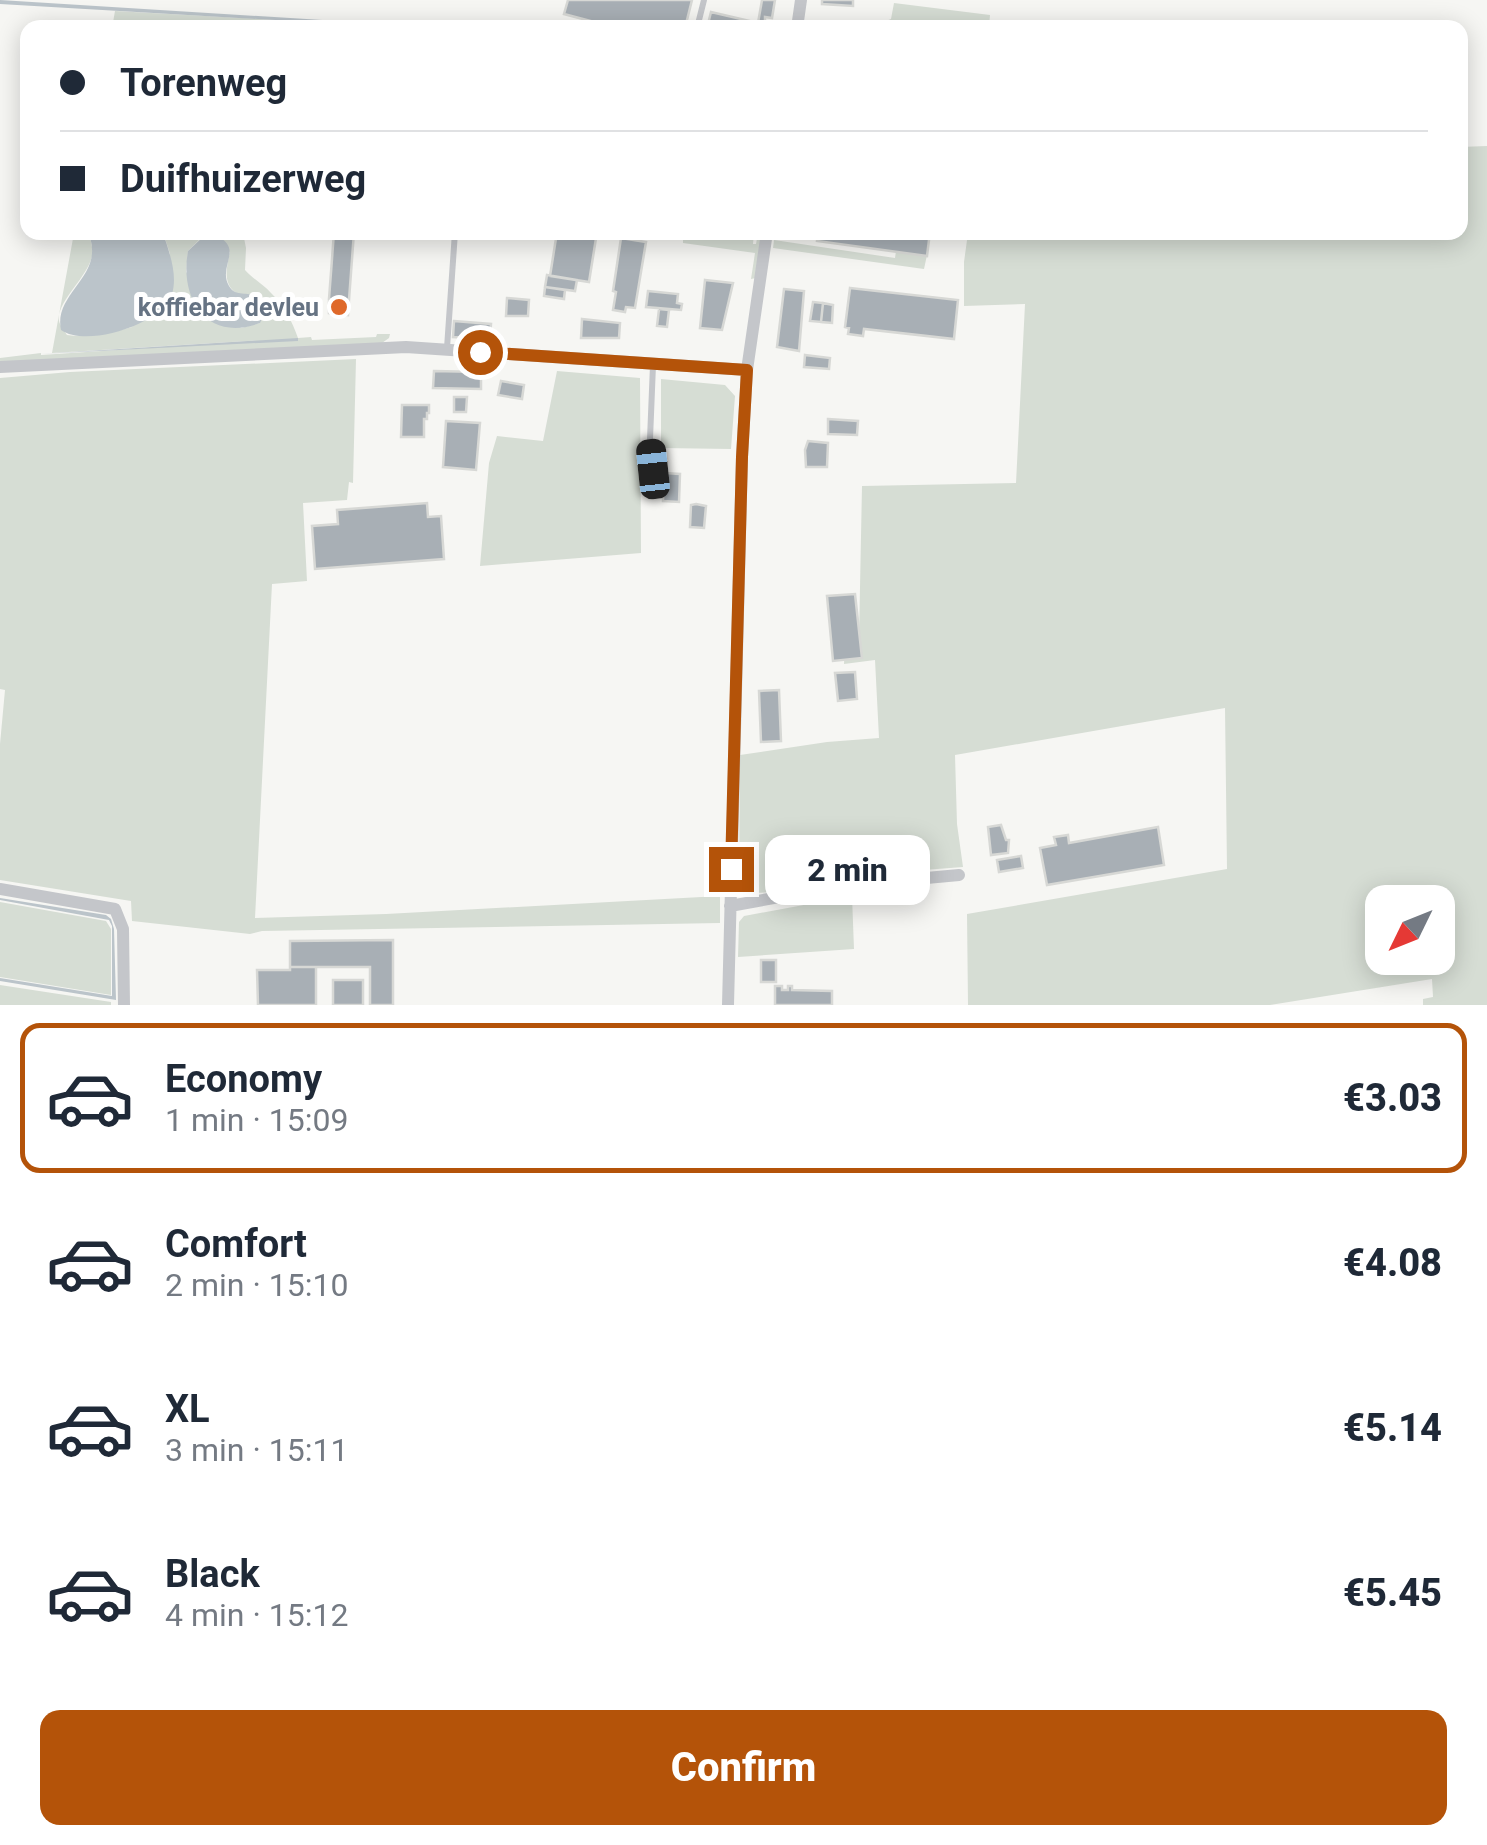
<!DOCTYPE html>
<html lang="en">
<head>
<meta charset="utf-8">
<style>
	:root { --surface:#fff; --page:#f2f2f3; --text:#1f2937; --muted:#747a83; --line:#e0e1e3; --accent:#b45309 }
	body { margin:0; font-family:Roboto,sans-serif; background:var(--page); color:var(--text); height:100vh; display:flex; flex-direction:column; font-size:38px; white-space:nowrap }
	* { box-sizing:border-box; margin:0 }
	p { font-size:32px; color:var(--muted) }
	.icon { flex:none; width:55px; height:55px; fill:none; stroke:currentColor; stroke-width:2; stroke-linecap:round; stroke-linejoin:round }
	.map { position:relative; height:1005px; overflow:hidden }
	.panel { display:flex; flex-direction:column; background:var(--surface); flex:1 }
	.panel>* { flex:none }
	.top-card { position:absolute; left:20px; top:20px; width:1448px; height:220px; border-radius:20px; box-shadow:0 5px 25px #0003; display:grid; align-content:center; height:220px; padding:0 40px; background:var(--surface) }
	.needle { width:65px; rotate:227deg }
	.fabs { position:absolute; left:1365px; top:885px; display:grid; gap:20px }
	.fabs a { display:grid; place-items:center; width:90px; height:90px; border-radius:20px; background:var(--surface); box-shadow:0 5px 25px #0003; font-size:50px }
	.end { position:absolute; width:45px; height:45px; margin:-22px; border:12px solid #b45309; background:#fff; box-shadow:0 0 0 5px #fff }
	.from { border-radius:50% }
	.bubble { position:absolute; height:70px; border-radius:20px; background:var(--surface); box-shadow:0 5px 25px #0003; font-size:32px; font-weight:800; line-height:70px; text-align:center }
	.car { position:absolute; width:30px; height:60px; margin:-30px -15px; border-radius:12px; box-shadow:0 0 8px 2px #0007; background:linear-gradient(#222 24%,#8ab4d8 0 40%,#222 0 76%,#8ab4d8 0 86%,#222 0) }
	.top-card b { display:flex; align-items:center; gap:35px; height:95px; font-size:38px }
	.top-card b+b { border-top:2px solid var(--line) }
	.top-card i { width:25px; height:25px; background:var(--text) }
	ul { padding:18px 0 0; list-style:none }
	li { display:flex; align-items:center; gap:30px; height:150px; margin:0 20px 15px; padding:0 20px; border:5px solid transparent; border-radius:20px }
	li div { flex:1 }
	li b { display:block; font-size:38px }
	li em { font-style:normal; font-weight:800 }
	li.on { border-color:var(--accent) }
	li>.icon { width:90px; height:90px; stroke-width:1.5 }
	.primary-button { display:flex; gap:20px; margin-top:auto; padding:20px 40px }
	.primary-button a { flex:1; height:115px; border-radius:20px; background:var(--accent); color:#fff; font-size:40px; font-weight:800; line-height:115px; text-align:center }
	.map>svg:first-child { display:block }
	.green { fill:#d6ddd4; fill-rule:evenodd }
	.water { fill:#bbc4ca }
	.building { fill:#a8afb5; stroke:#d7d8d5; stroke-width:2.5 }
	.lines { fill:none; stroke-linecap:round; stroke-linejoin:round }
	.lane { stroke:#c4c6ca; stroke-width:6 }
	.street { stroke:#c4c6ca; stroke-width:12 }
	.route { stroke:#b45309; stroke-width:12 }
	.poi-dot { fill:#df692a; stroke:#fff; stroke-width:4 }
	.labels { text-anchor:middle; dominant-baseline:central; stroke-width:10; stroke-linejoin:round; paint-order:stroke }
	.poi-label { font-size:25px; font-weight:bold; fill:#667383; stroke:#fff; text-anchor:end }
</style>
</head>
<body>
<div class="map">
<svg width="1487" height="1005" viewBox="0 0 1487 1005">
	<rect width="100%" height="100%" fill="#f6f6f3"/>
	<path class="green" d="M894,3L990,15L989,27H871L891,19Z
		M115,11L277,20L276,28H112Z
		M1487,146V1005H1423V999L1433,997L1432,979L1270,1005H968L967,914L1227,869L1225,708L955,755L957,824L963,867C924,870 885,872 846,877C812,882 773,898 739,891L740,755L827,742L879,738L875,660L844,664L845,640L859,638L862,486L1016,483L1025,304L964,306V262L968,233L1460,232V147ZM1382,902H1438V958H1382Z
		M163,232L243,233L246,248L245,270C253,279 263,284 271,293C284,305 292,321 298,338L311,337L312,340L376,337L377,334H390L389,338L382,343L0,364V358L41,353V355L297,338L52,353L74,233H89C91,241 93,248 92,256C88,277 56,302 59,321C60,326 64,330 67,335C89,338 110,333 132,327L170,254ZM204,235L230,252C227,266 222,283 236,293L260,323L241,328L186,272L188,251Z
		M754,232L753,244H756L758,233H762L756,278L751,279L755,253L683,243V233Z
		M774,240L895,258L896,251L927,255L924,269L773,248Z
		M356,359L353,483L349,482L347,500L303,503L307,581L272,584L255,918L386,914L720,896V923L262,931L250,934L132,921L131,901L0,880V744L5,690L0,689V378L70,372Z
		M557,371L640,378L641,553L480,566L489,463L497,436L543,441Z
		M661,379L725,385L735,396L731,449L661,448Z
		M852,896L854,949L738,957L739,922L744,916Z
		M0,902L106,921L111,929V995L0,977Z
		M0,985L111,1002V1005H0Z"/>
	<path class="water" d="M0,0L435,27H394L0,4Z
		M89,233H163C169,251 178,275 172,294C161,325 86,348 61,330C54,297 94,280 92,249C92,243 90,238 89,233Z
		M214,234C246,249 217,265 229,286C239,303 258,281 264,314L260,323C207,343 179,299 188,251L205,235Z
		M298,338V341L40,354Z
		M0,898L106,915L111,919L114,929L116,1000L0,981V978L112,996V926L109,920L0,900Z"/>
	<path class="building" d="M568,0H692L685,28H617L564,14Z
		M762,0H775L772,18L765,17V28H707L711,12L758,23Z
		M822,0H853V6L822,4Z
		M334,232H354L349,300L329,299Z
		M557,232H597L589,282L550,276Z
		M818,232H930L927,256L817,241Z
		M621,238L646,242L635,308L626,307L625,312L613,310L616,292L613,291Z
		M547,275L577,280L575,291L545,287Z
		M705,280L733,283L722,330L700,328Z
		M545,287L565,290L564,299L544,296Z
		M850,288L958,300L954,339L864,329L863,336L848,334L849,328L845,327Z
		M784,289L804,291L799,351L777,347Z
		M648,291L678,294L677,303L682,304L681,310L646,307Z
		M507,298L529,300L528,316H506Z
		M329,299L349,300L348,315L329,313Z
		M813,302L823,303L821,322L810,321Z
		M823,303L833,305L832,323L821,322Z
		M659,309L669,310L667,327L657,326Z
		M582,319L620,323L619,338H581Z
		M454,321L491,324L490,337H486V339L453,337Z
		M805,355L830,358L829,369L804,367Z
		M434,371L481,372V389L433,388Z
		M501,381L524,385L522,399L498,395Z
		M454,397H467L466,412H454Z
		M402,405H429V413H427V419H424V437H401Z
		M828,419L858,421L857,435L828,434Z
		M446,421L480,423L476,470L443,467Z
		M808,441L828,443L827,467H806L805,450Z
		M664,473L680,474L679,502L663,501Z
		M427,503L428,517L441,516L444,559L315,569L312,526L338,524L337,510Z
		M696,504L706,506L704,528L690,527L691,505Z
		M855,594L862,658L833,661L827,596Z
		M855,672L857,699L838,701L835,673Z
		M779,690L781,741L761,742L759,691Z
		M1001,825L1006,840H1009L1008,853L991,855L988,827Z
		M1158,827L1164,865L1047,885L1040,848L1056,845L1054,837L1068,835L1069,843Z
		M1021,856L1023,868L999,872L997,860Z
		M393,940V1005H370V967H290V941Z
		M761,960H776V982H761Z
		M290,967H316V1005H258L257,970H290Z
		M333,980H363V1005H333Z
		M775,986H782V990H788V986H792V990L832,991V1005H775Z"/>
	<g class="lines">
		<path class="lane" d="M697,28L704,0
			M447,348L455,232
			M653,469L650,439L653,365"/>
		<path class="street" d="M797,28L801,0
			M0,367L406,347L747,370
			M0,889L115,909L123,929L124,1005
			M730,906L840,886L959,875
			M728,1005L742,457L747,370L767,232"/>
	</g>
	<g class="lines">
		<path class="route" d="M480,352L747,370L742,457L731,869"/>
	</g>
	<circle class="poi-dot" cx="339" cy="307" r="10"/>
	<g class="labels">
		<g class="poi-label">
			<text x="319" y="307">koffiebar devleu</text>
		</g>
	</g>
</svg>
<div class="fabs">
<a><svg class="needle" viewBox="-14 -14 28 28"><path d="M0-13l5 13h-10z" fill="#e53935"/><path d="M0 13l5-13h-10z" fill="#747a83"/></svg></a>
</div>
<i class="end from" style="left:480px;top:352px"></i>
<i class="end" style="left:731px;top:869px"></i>
<div class="bubble" style="left:765px;top:835px;width:165px">2 min</div>
<i class="car" style="left:653px;top:469px;rotate:354deg"></i>
<div class="top-card">
<b><i class="from"></i>Torenweg</b>
<b><i></i>Duifhuizerweg</b>
</div>
</div>
<section class="panel">
<ul>
<li class="on"><svg class="icon" aria-label="car" viewBox="0 0 24 24"><path d="M5 17H2v-5l4-1 3-4h7l3 4 3 1v5h-3M9 17h6M6 11h13"/><circle cx="7" cy="17" r="2"/><circle cx="17" cy="17" r="2"/></svg><div><b>Economy</b><p>1 min · 15:09</p></div><em>€3.03</em></li>
<li><svg class="icon" aria-label="car" viewBox="0 0 24 24"><path d="M5 17H2v-5l4-1 3-4h7l3 4 3 1v5h-3M9 17h6M6 11h13"/><circle cx="7" cy="17" r="2"/><circle cx="17" cy="17" r="2"/></svg><div><b>Comfort</b><p>2 min · 15:10</p></div><em>€4.08</em></li>
<li><svg class="icon" aria-label="car" viewBox="0 0 24 24"><path d="M5 17H2v-5l4-1 3-4h7l3 4 3 1v5h-3M9 17h6M6 11h13"/><circle cx="7" cy="17" r="2"/><circle cx="17" cy="17" r="2"/></svg><div><b>XL</b><p>3 min · 15:11</p></div><em>€5.14</em></li>
<li><svg class="icon" aria-label="car" viewBox="0 0 24 24"><path d="M5 17H2v-5l4-1 3-4h7l3 4 3 1v5h-3M9 17h6M6 11h13"/><circle cx="7" cy="17" r="2"/><circle cx="17" cy="17" r="2"/></svg><div><b>Black</b><p>4 min · 15:12</p></div><em>€5.45</em></li>
</ul>
<div class="primary-button"><a>Confirm</a></div>
</section>
</body>
</html>
